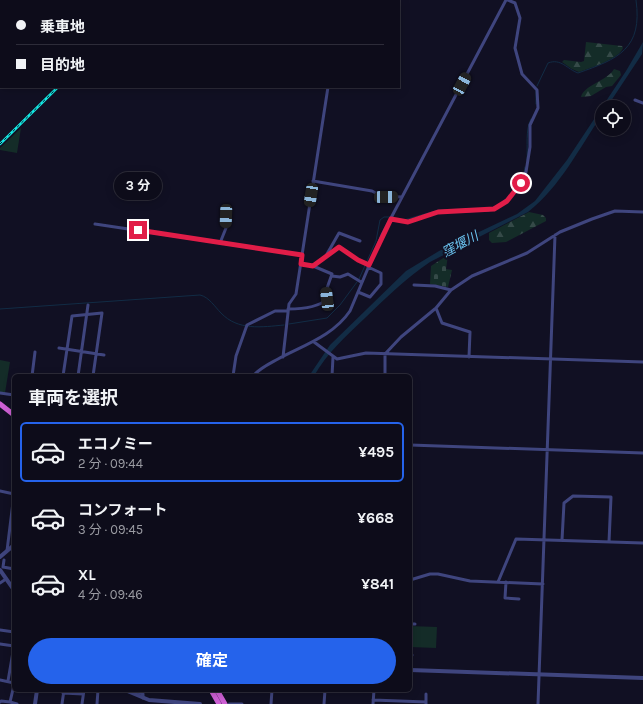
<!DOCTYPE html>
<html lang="ja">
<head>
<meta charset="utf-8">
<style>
	:root { --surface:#0d0c1a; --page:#161523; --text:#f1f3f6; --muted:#9a9ba2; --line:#2d2c39; --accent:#2563eb }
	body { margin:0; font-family:Karla,"Noto Sans JP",sans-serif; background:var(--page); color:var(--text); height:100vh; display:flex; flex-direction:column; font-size:15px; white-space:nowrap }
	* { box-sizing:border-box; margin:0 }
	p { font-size:13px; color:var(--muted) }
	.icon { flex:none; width:22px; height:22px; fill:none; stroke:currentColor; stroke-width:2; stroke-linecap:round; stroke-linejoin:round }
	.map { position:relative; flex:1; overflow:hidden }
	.panel { position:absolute; left:12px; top:374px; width:400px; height:318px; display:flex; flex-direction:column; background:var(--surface); border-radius:6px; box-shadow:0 2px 10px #0003,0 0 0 1px var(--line) }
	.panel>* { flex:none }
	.hud { position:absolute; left:0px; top:0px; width:400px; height:88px; box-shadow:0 2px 10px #0003,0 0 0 1px var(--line); display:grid; align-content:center; height:88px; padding:0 16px; background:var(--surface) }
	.buttons { position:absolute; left:595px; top:100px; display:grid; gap:8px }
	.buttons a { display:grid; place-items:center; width:36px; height:36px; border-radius:50%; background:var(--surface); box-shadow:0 2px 10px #0003,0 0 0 1px var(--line); font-size:20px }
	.end { position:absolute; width:18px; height:18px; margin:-9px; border:5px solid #e11d48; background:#fff; box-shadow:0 0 0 2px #fff }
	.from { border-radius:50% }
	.bubble { position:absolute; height:28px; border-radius:14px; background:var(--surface); box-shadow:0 2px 10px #0003,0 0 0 1px var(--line); font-size:13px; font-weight:700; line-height:28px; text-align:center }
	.car { position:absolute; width:12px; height:24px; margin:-12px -6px; border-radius:5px; box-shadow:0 0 3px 1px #0007; background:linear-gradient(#222 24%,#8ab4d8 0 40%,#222 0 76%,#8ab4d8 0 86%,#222 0) }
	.hud b { display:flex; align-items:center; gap:14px; height:38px; font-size:15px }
	.hud b+b { border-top:1px solid var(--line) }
	.hud i { width:10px; height:10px; background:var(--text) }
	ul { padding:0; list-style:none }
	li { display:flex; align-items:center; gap:12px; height:60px; margin:0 8px 6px; padding:0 8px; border:2px solid transparent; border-radius:6px }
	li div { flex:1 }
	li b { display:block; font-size:15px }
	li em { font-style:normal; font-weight:700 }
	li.active { border-color:var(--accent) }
	li>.icon { width:36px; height:36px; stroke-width:1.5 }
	h2 { padding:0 16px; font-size:18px; line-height:48px }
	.primary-button { display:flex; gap:8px; margin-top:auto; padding:8px 16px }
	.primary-button a { flex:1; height:46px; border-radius:24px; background:var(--accent); color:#fff; font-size:16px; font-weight:700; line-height:46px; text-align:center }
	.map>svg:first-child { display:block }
	.grass { fill:#142c28 }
	.forest { fill:url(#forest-firs) }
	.cemetery { fill:url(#cemetery-stones) }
	.water { fill:#122c45 }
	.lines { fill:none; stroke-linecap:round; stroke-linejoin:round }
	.stream { stroke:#122c45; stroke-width:1 }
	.minor { stroke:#3f457e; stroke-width:3 }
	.tertiary { stroke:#3f457e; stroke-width:4 }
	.trunk { stroke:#ce60d5; stroke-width:5 }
	.rail-casing { stroke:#13eae4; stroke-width:2.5 }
	.rail { stroke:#111023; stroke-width:1; stroke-dasharray:3; stroke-linecap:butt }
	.route { stroke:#e11d48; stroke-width:5 }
	.labels { text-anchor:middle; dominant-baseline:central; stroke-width:4; stroke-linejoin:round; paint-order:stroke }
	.water-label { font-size:13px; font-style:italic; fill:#6cc6f3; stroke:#111023 }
</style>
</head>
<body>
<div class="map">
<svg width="643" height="704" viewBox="0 0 643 704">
	<defs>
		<pattern id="forest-firs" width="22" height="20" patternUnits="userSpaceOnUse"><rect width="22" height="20" fill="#142c28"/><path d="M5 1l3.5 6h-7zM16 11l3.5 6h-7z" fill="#354a48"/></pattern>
		<pattern id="cemetery-stones" width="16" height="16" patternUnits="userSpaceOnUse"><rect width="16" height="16" fill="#142c28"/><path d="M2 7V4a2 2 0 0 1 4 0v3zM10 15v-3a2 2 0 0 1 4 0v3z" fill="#354a48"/></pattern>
	</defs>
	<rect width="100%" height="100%" fill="#111023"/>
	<path class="grass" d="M21,128L17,153L0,150V148Z
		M0,360L10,362L5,393L0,392Z
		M410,626L437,627L436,648L410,647Z"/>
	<path class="forest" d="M586,42L622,46L623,48C619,59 590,68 579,72L572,69L562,62L564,60L581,62L584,61Z
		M614,69L620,71L621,75L612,86L606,87L591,96L581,97C584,85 607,81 614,69Z
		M529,212L543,215L546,218V221L506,242L492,243L489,240V233Z"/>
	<path class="cemetery" d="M448,255L446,269L452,270L448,287L430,284L431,266Z"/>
	<path class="water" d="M643,42L642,54L607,107H602V115C579,148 561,186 528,212L430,262C406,278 386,298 365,318C346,336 327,353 314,376H309L330,345L406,271L439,251L517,214L535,201L567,160L626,71Z"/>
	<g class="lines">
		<path class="stream" d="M537,86L548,63C561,58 567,69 578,73C618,59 643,49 636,0
			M536,89V104
			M527,160C528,148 525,129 531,119
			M524,173L525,167
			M501,203L509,196
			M404,220L439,210L491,208
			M359,279L376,241L380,220L384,217H391
			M0,309L200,295C209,297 215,307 221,313C238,331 262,327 284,325
			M289,324L327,318L340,305L357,282"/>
		<path class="minor" d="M30,0L31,1
			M340,1V0
			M0,57L1,58
			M635,100L643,103
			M313,181L372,191L381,196L402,197
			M391,219L408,222L438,212L488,210L498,207L507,201L518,187L526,172L530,147V125L538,108L537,90L522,74L515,48L520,18L515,3L508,0
			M95,224L302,255
			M220,243L226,228V215
			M327,254L339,233L360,241
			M313,266L339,247L358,260L369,265
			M332,276L340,277L348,274L361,282
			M414,285L435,286L451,290
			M358,292L370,297L381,284V273L368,267
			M436,308L442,323L470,332L469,357
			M288,309C300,309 318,308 327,299L326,291L332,274L313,266L301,264
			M314,342L337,359L366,353L643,362
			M59,348L104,355
			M283,357L289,304L296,294L328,87
			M32,376L35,352
			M63,376L72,316L102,313L93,376
			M78,376L88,305
			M233,376L236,356L247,325L275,311H287
			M253,376C260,368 269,364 278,359C304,345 333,336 350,311L382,235L506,0
			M332,376L333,357
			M385,376V354L401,337L436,308L451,290L472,276L527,253L560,232L592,219L615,211L643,212
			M0,393L14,395
			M410,445L643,453
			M0,491L14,494
			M562,540L564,503L573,496L611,497L609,542
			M7,551L14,494
			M4,560L3,567L14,569
			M410,580L430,574H438L470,581L543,584
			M498,582L516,539L643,543
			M506,582L505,598L519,599
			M0,583L6,579
			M410,624H415
			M0,630L14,632
			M0,644L14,646
			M410,655H412
			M0,680L14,683
			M8,681L14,646
			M133,690L143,694V698
			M316,690H325L324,704
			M63,693L83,694
			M373,700L426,702V704
			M0,702L1,701L10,702L14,685
			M10,702L17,704
			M426,702V694
			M62,704L64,690
			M82,704L84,690
			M97,704L98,690
			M229,704H242
			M271,704L272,690
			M373,704L374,690
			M538,704L555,235"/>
		<path class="tertiary" d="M0,557L14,545
			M0,570L14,590
			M410,670L643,678
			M125,690L149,700L200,704
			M35,704L37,690"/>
		<path class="trunk" d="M68,1L69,0
			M0,65L1,64
			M0,404L14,415
			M211,690L219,704
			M217,690L225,704"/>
		<g class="rail-casing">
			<path id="rail" d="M147,1L148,0
				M0,144L58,87"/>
		</g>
		<use href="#rail" class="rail"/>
	</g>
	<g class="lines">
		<path class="route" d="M138,230L302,255L301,264L313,266L339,247L358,260L369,265L391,219L408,222L438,212L494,209L507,201L521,183"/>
	</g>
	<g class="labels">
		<g class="water-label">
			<text transform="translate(460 244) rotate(-28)">窪堰川</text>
		</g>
	</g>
</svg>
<div class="buttons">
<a><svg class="icon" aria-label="locate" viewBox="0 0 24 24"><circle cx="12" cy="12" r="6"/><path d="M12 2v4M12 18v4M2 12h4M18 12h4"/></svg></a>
</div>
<i class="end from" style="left:521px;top:183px"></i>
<i class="end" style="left:138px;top:230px"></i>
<div class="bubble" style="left:114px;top:172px;width:48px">3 分</div>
<i class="car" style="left:462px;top:84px;rotate:28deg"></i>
<i class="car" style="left:311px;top:195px;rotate:189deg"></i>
<i class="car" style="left:386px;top:197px;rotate:89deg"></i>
<i class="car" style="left:226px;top:216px;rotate:182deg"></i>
<i class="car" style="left:327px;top:299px;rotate:353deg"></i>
<div class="hud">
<b><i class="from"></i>乗車地</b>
<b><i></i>目的地</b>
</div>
<section class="panel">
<h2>車両を選択</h2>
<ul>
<li class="active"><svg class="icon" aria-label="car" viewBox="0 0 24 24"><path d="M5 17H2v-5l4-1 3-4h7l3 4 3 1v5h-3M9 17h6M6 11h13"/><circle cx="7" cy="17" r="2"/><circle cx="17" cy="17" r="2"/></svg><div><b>エコノミー</b><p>2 分 · 09:44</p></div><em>¥495</em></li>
<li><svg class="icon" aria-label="car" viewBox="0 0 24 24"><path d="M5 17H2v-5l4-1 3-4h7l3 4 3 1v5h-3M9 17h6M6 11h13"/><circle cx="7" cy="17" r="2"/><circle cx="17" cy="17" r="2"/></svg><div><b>コンフォート</b><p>3 分 · 09:45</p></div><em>¥668</em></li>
<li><svg class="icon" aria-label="car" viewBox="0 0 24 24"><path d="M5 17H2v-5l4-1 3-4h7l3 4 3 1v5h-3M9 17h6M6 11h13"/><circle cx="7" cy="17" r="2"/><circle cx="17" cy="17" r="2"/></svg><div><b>XL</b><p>4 分 · 09:46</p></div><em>¥841</em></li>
</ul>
<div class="primary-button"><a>確定</a></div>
</section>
</div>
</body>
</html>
